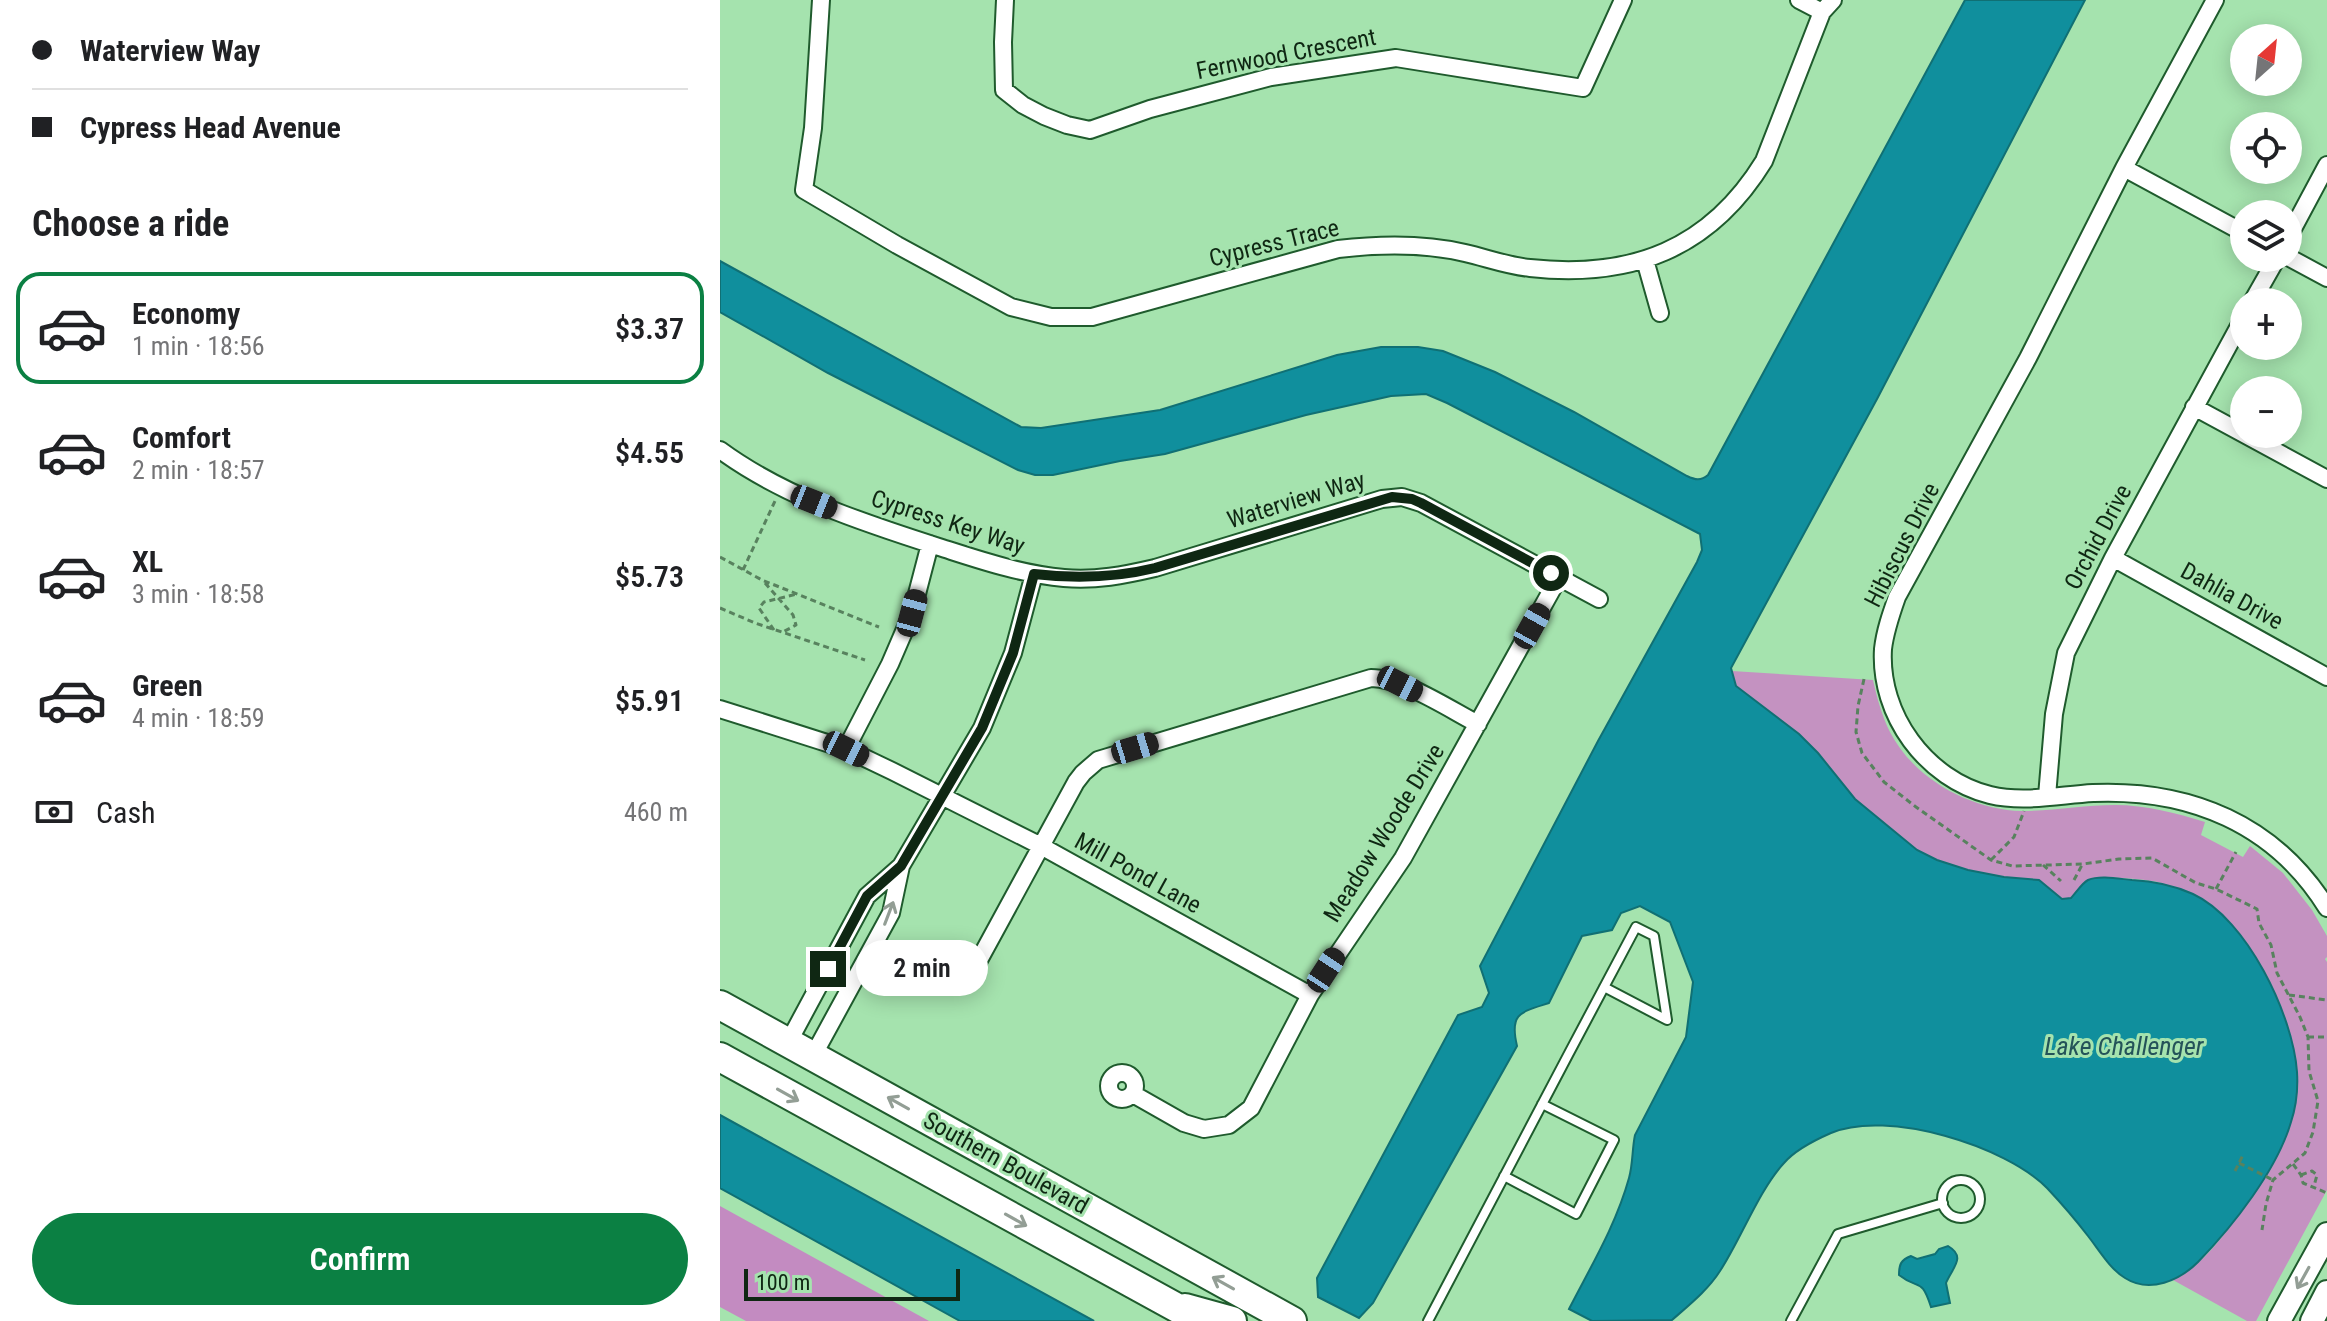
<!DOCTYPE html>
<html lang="en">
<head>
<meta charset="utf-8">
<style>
	:root { --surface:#fff; --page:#f6f6f6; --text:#202124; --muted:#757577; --line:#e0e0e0; --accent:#0b8043 }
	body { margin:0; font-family:"Roboto Condensed",sans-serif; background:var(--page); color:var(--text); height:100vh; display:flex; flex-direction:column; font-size:30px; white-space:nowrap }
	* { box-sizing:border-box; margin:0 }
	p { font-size:26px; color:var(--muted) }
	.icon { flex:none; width:44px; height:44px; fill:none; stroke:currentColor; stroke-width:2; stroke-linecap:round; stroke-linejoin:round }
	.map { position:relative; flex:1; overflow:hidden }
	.sheet { display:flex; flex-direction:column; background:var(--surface); width:720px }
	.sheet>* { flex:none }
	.banner { display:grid; align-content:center; height:176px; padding:0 32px; background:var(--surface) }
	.needle { width:52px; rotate:27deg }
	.buttons { position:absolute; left:1510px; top:24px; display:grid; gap:16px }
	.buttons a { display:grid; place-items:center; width:72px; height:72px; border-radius:50%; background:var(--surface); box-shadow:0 4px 20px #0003; font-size:40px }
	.scale { position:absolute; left:24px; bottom:20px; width:216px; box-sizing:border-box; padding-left:8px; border:4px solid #0f2713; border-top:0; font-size:22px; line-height:28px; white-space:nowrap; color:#0f2713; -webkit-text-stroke:6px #a5e3ae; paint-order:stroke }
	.end { position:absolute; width:36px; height:36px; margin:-18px; border:10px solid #0f2713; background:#fff; box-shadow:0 0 0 4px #fff }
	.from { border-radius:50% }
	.bubble { position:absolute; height:56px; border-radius:28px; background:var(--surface); box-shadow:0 4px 20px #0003; font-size:26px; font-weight:600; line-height:56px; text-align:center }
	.car { position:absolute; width:24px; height:48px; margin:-24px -12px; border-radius:10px; box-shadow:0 0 6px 2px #0007; background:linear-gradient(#222 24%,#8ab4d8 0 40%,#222 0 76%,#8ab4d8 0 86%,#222 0) }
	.banner b { display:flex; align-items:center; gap:28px; height:76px; font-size:30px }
	.banner b+b { border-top:2px solid var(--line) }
	.banner i { width:20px; height:20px; background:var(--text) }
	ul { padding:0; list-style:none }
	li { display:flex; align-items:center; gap:24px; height:112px; margin:0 16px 12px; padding:0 16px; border:4px solid transparent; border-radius:24px }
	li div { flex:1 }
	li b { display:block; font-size:30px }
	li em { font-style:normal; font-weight:600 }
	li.on { border-color:var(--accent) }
	li>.icon { width:72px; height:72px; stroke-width:1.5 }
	h2 { padding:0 32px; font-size:36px; line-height:96px }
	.pay { display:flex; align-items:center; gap:20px; height:88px; padding:0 32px; font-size:30px }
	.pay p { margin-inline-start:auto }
	.action { display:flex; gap:16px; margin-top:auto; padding:16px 32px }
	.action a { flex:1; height:92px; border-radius:48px; background:var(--accent); color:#fff; font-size:32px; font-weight:600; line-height:92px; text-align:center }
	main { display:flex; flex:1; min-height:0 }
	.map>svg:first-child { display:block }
	.green { fill:#c492c1 }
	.forest { fill:#c38bc1 }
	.water { fill:#108f9d; stroke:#107074; stroke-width:2 }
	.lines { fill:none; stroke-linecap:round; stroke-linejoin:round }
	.lane-casing { stroke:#1f5b2d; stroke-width:12 }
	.street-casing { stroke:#1f5b2d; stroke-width:20 }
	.secondary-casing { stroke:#1f5b2d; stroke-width:26 }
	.highway-casing { stroke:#1f5b2d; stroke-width:32 }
	.path { stroke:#58825e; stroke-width:3; stroke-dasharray:6 4; stroke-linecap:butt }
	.lane { stroke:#fff; stroke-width:8 }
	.street { stroke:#fff; stroke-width:16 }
	.secondary { stroke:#fff; stroke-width:22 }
	.highway { stroke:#fff; stroke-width:28 }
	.oneway { stroke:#939e95 }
	.route { stroke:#0f2713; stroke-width:10 }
	.labels { text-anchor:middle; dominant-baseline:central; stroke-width:6; stroke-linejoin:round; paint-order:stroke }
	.street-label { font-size:24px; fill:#0f2713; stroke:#a5e3ae }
	.water-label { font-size:26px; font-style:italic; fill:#245359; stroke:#a5e3ae }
</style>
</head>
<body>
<main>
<section class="sheet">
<div class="banner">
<b><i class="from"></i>Waterview Way</b>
<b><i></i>Cypress Head Avenue</b>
</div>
<h2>Choose a ride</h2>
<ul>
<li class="on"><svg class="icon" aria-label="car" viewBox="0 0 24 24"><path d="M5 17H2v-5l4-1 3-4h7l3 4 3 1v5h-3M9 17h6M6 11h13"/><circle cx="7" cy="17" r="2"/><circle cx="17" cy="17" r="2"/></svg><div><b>Economy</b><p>1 min · 18:56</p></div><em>$3.37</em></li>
<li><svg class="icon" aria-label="car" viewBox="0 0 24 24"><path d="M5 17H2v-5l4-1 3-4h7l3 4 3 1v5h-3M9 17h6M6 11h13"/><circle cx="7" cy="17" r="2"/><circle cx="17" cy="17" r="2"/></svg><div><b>Comfort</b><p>2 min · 18:57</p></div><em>$4.55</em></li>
<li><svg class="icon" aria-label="car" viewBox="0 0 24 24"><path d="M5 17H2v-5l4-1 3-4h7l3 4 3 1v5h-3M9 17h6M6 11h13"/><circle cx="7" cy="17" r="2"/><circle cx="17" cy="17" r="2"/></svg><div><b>XL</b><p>3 min · 18:58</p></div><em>$5.73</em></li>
<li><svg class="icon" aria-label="car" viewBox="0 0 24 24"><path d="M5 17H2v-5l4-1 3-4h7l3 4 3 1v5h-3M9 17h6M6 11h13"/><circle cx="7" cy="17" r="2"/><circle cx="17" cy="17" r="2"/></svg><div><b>Green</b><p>4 min · 18:59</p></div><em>$5.91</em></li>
</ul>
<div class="pay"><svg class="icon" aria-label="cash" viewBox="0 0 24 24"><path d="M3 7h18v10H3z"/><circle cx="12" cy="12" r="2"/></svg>Cash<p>460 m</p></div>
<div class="action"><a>Confirm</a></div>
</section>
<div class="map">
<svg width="1607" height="1321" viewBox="0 0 1607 1321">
	<rect width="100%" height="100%" fill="#a5e3ae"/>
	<path class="green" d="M1012,671L1153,680C1157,698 1162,716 1170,732C1194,779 1251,810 1302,811C1333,811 1364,805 1395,805C1426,805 1456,813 1485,822L1481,835L1523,857L1530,846L1563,873L1592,910L1607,936V957L1605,959L1607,962V1190L1536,1321H1527L1453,1280C1483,1266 1506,1232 1525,1206C1553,1168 1580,1121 1577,1072C1575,1039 1538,950 1514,928C1507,921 1496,917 1488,912C1472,903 1457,891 1441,883C1431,879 1378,875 1368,880C1362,883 1356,893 1351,898L1342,899L1314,879L1284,877L1248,870L1217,860L1197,850L1135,799L1098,753L1079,734L1016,686Z"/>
	<path class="forest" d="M0,1206L209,1321H26L0,1307Z"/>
	<path class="water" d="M1245,0H1365L1157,399L1011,668L1016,686L1079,734L1098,753L1135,799L1197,850L1217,860L1248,870L1284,877L1319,880L1342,899L1351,898C1356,893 1362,883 1368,880C1380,875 1400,879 1412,880C1433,881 1453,885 1473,894C1527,919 1573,1015 1577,1072C1578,1088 1576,1107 1571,1122C1557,1170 1513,1226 1478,1262C1460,1280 1430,1294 1405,1278C1390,1269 1379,1250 1368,1236C1355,1219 1342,1204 1327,1188C1286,1146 1167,1109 1111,1133C1095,1140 1075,1150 1064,1163C1039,1190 1021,1239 1000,1271C988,1290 969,1305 952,1320L872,1321L849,1309C871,1266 896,1225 909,1178C913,1164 912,1149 915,1135L966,1037L973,982L950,922L920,906L901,913L892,930L862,936L829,1003C801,1012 789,1013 797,1046L653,1303L639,1318L598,1297L597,1278L738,1015L762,1007L769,993L760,966L878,741L977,562L982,550L980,534L727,403L706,394L671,396L586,415L445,454L400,461L333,475H315L298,470L108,373L0,312V261L301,427L321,428L440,410L617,355L661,347H698L723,351L775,372L854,412L967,476C975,480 981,481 988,475Z
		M0,1115L374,1321H240L0,1188Z
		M1228,1246C1247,1257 1232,1268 1226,1283L1230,1303L1211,1307C1201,1276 1199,1291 1179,1275C1179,1264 1181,1260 1191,1256L1197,1259L1215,1254L1219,1249Z"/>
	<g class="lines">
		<g class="lane-casing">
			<path id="lane" d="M784,1176L856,1214L894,1140L822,1104
				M1222 1199a19 19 0 1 1 38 0a19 19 0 1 1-38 0Z
				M708,1321C777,1190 846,1058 916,927L934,936L947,1020L884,987
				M1071,1321L1118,1234L1223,1203"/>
		</g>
		<g class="street-casing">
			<path id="street" d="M101,0L93,128L84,190L177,245L291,307L331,317H372L618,249C661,244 703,243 745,253C767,258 788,266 810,268C912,279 990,249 1044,161L1102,12L1113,0
				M285,0L283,42L284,90L303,105L324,116L347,125L370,130L430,109L551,77L676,58L863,88L903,0
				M1079,0L1102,12
				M1495,0L1404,168L1308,358L1177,597C1171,614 1165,631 1163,649C1159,715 1206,779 1270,795C1304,803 1339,795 1373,793C1470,789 1555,824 1607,908
				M1404,168L1524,233
				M1568,238L1607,165
				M1568,257L1607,278
				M925,260L940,313
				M1532,302L1557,258
				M1474,407L1607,479
				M0,450C64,497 144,523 219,547C260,560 300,574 344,578C375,581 405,575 435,568L662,499L682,497L701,503L879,599
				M1393,558L1607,677
				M0,709L126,749L172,771L321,846L590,995
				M126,749L170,664L192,613L210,544
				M1327,796L1334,714L1346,653L1393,558L1524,317
				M246,984L356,782L363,773L378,760L651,678C683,678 729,709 758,724
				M68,1043L147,896L181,866L262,728L293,653L314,574
				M93,1056L171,913L181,866
				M389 1086a13 13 0 1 1 26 0a13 13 0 1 1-26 0Z
				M413,1094L464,1123L484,1129L509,1125L531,1108L590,995L683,858L839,577"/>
		</g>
		<g class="secondary-casing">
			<path id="secondary" d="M1559,1321L1607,1234
				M1592,1321L1607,1292"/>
		</g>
		<g class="highway-casing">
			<path id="highway" d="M0,1005L572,1321
				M0,1057L481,1321
				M465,1308L512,1321"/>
		</g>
		<path class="path" d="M0,557L42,580L159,627
			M23,570L55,501
			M45,583L73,615L76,625L63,632
			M0,608L35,623L145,660
			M54,630L39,608L44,602L77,594
			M1144,679L1138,706L1136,732L1142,753L1164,782L1196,807L1271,860L1292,866L1363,864L1399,859L1432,858L1476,883L1496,889L1537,909L1539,923L1551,945L1557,973L1580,1017L1588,1037L1589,1071L1598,1101L1593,1132L1585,1153L1553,1180L1546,1204L1542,1230
			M1271,860L1294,837L1304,811
			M1323,865L1341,881
			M1354,880L1362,865
			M1496,889L1516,852
			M1569,995L1607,1000
			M1588,1037H1607
			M1519,1163L1553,1180
			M1573,1164L1581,1175L1583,1183L1607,1193
			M1515,1171L1523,1155
			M1581,1175L1592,1171L1597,1175L1594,1186"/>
		<use href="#lane" class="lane"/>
		<use href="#street" class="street"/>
		<use href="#secondary" class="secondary"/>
		<use href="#highway" class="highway"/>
	</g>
	<defs><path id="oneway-shaft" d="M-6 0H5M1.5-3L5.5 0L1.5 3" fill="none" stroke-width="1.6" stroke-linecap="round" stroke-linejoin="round" transform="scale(2)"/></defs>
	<g class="oneway">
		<use href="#oneway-shaft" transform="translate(169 913) rotate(-69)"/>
		<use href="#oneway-shaft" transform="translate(68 1095) rotate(29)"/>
		<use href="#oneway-shaft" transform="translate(178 1103) rotate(-151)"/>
		<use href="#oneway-shaft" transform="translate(296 1220) rotate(29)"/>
		<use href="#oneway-shaft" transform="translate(1583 1278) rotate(119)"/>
		<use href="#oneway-shaft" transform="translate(503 1283) rotate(-151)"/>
	</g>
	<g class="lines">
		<path class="route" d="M108,969L147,896L181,866L262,728L293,653L314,574C356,579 394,578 435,568L672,497L692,499L701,503L831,573"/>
	</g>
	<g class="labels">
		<g class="street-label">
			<text transform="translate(566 54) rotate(-11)">Fernwood Crescent</text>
			<text transform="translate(554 243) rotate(-14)">Cypress Trace</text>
			<text transform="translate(576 500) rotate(-17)">Waterview Way</text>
			<text transform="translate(228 522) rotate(18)">Cypress Key Way</text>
			<text transform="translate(1378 537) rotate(-62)">Orchid Drive</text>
			<text transform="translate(1182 545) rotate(-63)">Hibiscus Drive</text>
			<text transform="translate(1512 596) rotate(29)">Dahlia Drive</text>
			<text transform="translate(664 833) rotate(-58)">Meadow Woode Drive</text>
			<text transform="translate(418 873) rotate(29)">Mill Pond Lane</text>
			<text transform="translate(286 1163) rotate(29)">Southern Boulevard</text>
		</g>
		<g class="water-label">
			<text x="1404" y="1046">Lake Challenger</text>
		</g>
	</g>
</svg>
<div class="buttons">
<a><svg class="needle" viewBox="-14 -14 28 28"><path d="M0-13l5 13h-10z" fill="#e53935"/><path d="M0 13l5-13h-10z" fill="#757577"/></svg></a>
<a><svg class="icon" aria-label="locate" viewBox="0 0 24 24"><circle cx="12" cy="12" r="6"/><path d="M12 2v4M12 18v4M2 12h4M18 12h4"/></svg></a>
<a><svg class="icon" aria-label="layers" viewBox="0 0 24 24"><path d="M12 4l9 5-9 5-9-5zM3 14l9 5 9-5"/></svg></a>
<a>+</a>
<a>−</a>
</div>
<div class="scale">100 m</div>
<i class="end from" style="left:831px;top:573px"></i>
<i class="end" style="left:108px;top:969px"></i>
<div class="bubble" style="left:136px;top:940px;width:132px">2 min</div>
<i class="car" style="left:94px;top:502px;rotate:112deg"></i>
<i class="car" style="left:192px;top:613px;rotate:15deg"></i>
<i class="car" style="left:812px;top:626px;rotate:29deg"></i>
<i class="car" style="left:680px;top:684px;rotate:117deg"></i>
<i class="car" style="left:415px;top:748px;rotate:73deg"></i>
<i class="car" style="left:126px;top:749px;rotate:116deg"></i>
<i class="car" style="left:606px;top:970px;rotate:33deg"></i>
</div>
</main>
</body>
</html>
